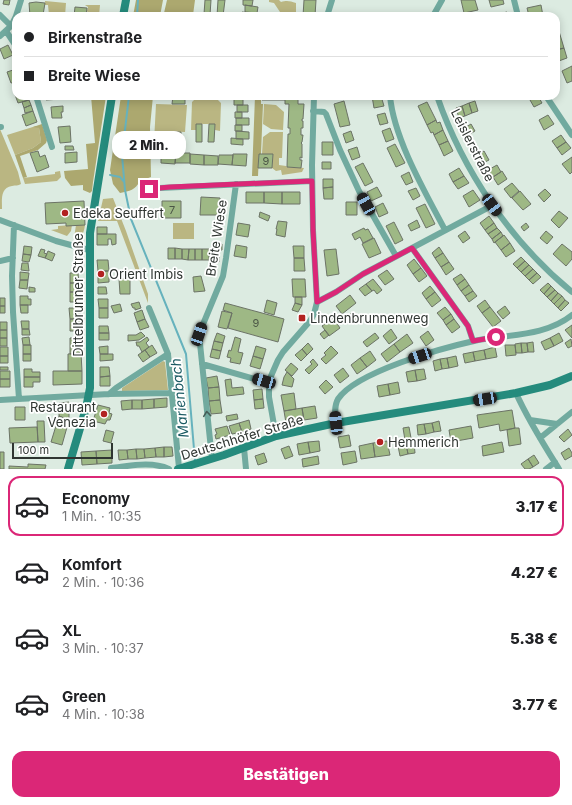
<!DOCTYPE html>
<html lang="de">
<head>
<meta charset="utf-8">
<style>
	:root { --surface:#fff; --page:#f6f6f6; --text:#202124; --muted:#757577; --line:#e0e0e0; --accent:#db2777 }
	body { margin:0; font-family:Inter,sans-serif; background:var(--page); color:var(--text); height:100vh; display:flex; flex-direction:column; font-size:15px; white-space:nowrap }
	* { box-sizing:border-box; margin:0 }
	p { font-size:13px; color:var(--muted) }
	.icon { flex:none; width:22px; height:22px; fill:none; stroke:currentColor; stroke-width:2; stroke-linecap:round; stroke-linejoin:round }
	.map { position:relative; height:469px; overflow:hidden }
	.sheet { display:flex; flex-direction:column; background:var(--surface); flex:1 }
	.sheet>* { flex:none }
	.guide { position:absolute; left:12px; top:12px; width:548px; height:88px; border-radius:12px; box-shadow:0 2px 10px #0003; display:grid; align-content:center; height:88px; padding:0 12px; background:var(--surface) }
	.scale { position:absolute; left:12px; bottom:10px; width:101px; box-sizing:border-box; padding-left:4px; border:2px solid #2f3531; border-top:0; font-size:11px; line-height:14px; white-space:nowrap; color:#2f3531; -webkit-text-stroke:3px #fff; paint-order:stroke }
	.end { position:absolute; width:18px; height:18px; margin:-9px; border:5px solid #db2777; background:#fff; box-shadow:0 0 0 2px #fff }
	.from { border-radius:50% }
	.bubble { position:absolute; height:28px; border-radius:12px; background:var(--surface); box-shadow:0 2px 10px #0003; font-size:13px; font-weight:800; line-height:28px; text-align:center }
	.car { position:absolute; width:12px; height:24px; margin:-12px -6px; border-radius:5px; box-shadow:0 0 3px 1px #0007; background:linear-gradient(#222 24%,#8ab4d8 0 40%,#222 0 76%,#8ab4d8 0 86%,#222 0) }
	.guide b { display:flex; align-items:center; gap:14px; height:38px; font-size:15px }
	.guide b+b { border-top:1px solid var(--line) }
	.guide i { width:10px; height:10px; background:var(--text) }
	ul { padding:7px 0 0; list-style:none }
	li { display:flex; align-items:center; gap:12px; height:60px; margin:0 8px 6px; padding:0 4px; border:2px solid transparent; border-radius:12px }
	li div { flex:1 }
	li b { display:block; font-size:15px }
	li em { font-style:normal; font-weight:800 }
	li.active { border-color:var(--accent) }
	li>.icon { width:36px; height:36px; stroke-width:1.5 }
	.cta { display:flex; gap:8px; margin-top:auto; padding:8px 12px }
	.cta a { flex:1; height:46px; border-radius:12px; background:var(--accent); color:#fff; font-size:16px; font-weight:800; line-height:46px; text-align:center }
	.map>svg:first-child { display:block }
	.green { fill:#bab682 }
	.forest { fill:#aca86f }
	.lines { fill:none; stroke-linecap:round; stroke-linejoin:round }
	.stream { stroke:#66b2bd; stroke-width:2 }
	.building { fill:#9eb885; stroke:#6c7366 }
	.street { stroke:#71aa9f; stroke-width:6 }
	.secondary { stroke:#258b7d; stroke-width:8 }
	.oneway { stroke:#465e58 }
	.route { stroke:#db2777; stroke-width:5 }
	.poi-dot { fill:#b22221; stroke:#fff; stroke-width:1.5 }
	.labels { text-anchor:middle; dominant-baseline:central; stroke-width:3.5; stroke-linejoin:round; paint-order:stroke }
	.number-label { font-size:11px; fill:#4b5646 }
	.street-label { font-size:13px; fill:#2f3531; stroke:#fff }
	.poi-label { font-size:13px; fill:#2f3531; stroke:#fff; text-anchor:start }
	.water-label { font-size:14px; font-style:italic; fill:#1b5b63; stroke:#fff }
</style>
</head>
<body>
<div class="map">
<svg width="572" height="469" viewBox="0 0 572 469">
	<rect width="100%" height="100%" fill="#dcebe1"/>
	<path class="green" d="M269,0H279L281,2C287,0 290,1 296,3V16L282,15L274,3L269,2Z
		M45,1L66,3L65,16H47L49,15L48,5H45Z
		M85,5H100L99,16H88V13L87,11L88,7Z
		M198,96L215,97L221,103L220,131L215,130V124H197L196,130H191L192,102Z
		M156,104L187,105L185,132L158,131L157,145H155L154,142Z
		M264,104L276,105L284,112L283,130L271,129L263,124Z
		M36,126L39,128L41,142L33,148L15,155L7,135Z
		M0,129L18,172L21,184C18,186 16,185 12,186C0,188 2,200 2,209H0Z
		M270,132H283L282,158H279V165L286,166L287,167L304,168L302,172L282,175L281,170L276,171L272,168L273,154H262L263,137Z
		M60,171L61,177L57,181L25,184L23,178L55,174V172Z
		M113,198L126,231L148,294V303L117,221H98L103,199Z
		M173,223H194V239H173Z
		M72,225L71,231L67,236L51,230L58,229V226Z
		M76,225H85C84,231 83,237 76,239L74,238Z
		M163,361L165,362L168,390L122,391V388Z"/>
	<path class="forest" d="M136,0H163L160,16H133Z
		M167,0H195L193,15L164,13Z
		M91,96H106L93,182L92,191L90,193L83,190V185L71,186L65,178L64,171L88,169L86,144L95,143Z
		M121,96H153L150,127L151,177L140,181C135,190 130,191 120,193L113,184L110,170Z
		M255,96L261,97V104H263L261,154H259L258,176H252Z
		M42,124L47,140L46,143L38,150L20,156L27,177L23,178L15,155L33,148L41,142L39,128L33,127Z"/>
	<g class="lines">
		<path class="stream" d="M137,16L138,0
			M129,96L122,155L125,190L131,219L186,354L195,461
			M110,175L120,177L124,182"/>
	</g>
	<path class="building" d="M4,0H10L9,5L3,4Z
		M205,0H211L210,15L204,14Z
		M218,0H225L223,16H217Z
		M243,0H253L252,6L243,5Z
		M304,0H316L315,16H303Z
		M461,0H475L478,10L464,13Z
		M489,0H503L504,4L491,7Z
		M36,2L45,3L43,15L30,16L29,3Z
		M245,5L258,7L257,13L245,12Z
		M541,5L543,16H529L527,8Z
		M75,7L87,8L86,16H74Z
		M242,12L251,13V16H241Z
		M507,12L508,16H493V15Z
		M558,28L564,48L556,50V29Z
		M8,45L13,55L4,59L0,49Z
		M564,48L567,58L556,62V50Z
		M572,66V81L567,83L562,71Z
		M16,69V82L11,83L7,72Z
		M16,91V96H28L29,100L18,103L14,92Z
		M45,96H60L61,99L46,100Z
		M173,96H185V104H172Z
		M236,96H249V99L236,98Z
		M262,96H298V104H304L303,119H302V121H303V128H301V135H303L302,142L301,143L302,144V158L300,157V160H302L301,168L287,167L288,134H290V128H288L289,104H285V100H262Z
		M372,96H381L384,106L374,108Z
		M538,96L542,103L534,107L530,100Z
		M234,98L243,99V105H234Z
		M29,100L31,105L24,108L22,102Z
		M344,101L350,125L340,127L334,104Z
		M475,101L478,111L472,113L469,103Z
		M427,102L436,120L427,125L418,106Z
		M469,103L472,113L465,116L462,106Z
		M31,105L33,111L25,113L24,108Z
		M237,105H248V112H237Z
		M63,106V112H61L62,118H52L51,107Z
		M462,106L465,116L459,118L456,108Z
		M33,111L37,122L26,126L22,115Z
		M235,112H242V118H235Z
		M385,113L388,123L380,125L377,115Z
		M548,115L554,124L544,130L539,120Z
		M236,118H249V125H236Z
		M436,120L437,123L440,122L443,130L434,135L433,132L431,133L427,125Z
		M196,124H202V142H196Z
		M209,124H215L214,142H208Z
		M471,124L475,131L467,136L463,129Z
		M235,125H242V131H235Z
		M70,126L71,142L60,143L58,127Z
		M390,128L394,139L386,142L382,131Z
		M443,130L448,141L439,145L434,135Z
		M236,131L249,132V139H236Z
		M351,131L354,140L346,143L343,134Z
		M173,132H181V144H178V146L169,144L170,135H173Z
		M561,135L566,142L557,148L552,141Z
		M231,138L243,139V145L231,144Z
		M448,141L453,151L444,156L439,145Z
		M322,142H333V155H322Z
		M566,142L571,148L562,155L557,148Z
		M395,144L405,163L396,167L387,148Z
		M65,146H73L74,150H65Z
		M357,147L360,157L352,160L348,150Z
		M38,151L40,157L45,155L49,167L37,172L30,153Z
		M161,151H176L175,164L161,163Z
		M484,151L489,160L481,164L477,156Z
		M77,152V162L65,163V153Z
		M176,153H190V163H175Z
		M190,154L204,155V165L190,164Z
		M233,154H247L246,166L232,165Z
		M259,154H273L272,168H258Z
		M204,155L218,156V165H204Z
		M219,155H233L232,165L218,164Z
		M572,157V172L570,174L562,164Z
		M322,162H331V169H322Z
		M363,163L373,182L365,186L355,167Z
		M497,165L501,172L493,177L488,170Z
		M459,168L464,176L453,182L449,174Z
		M502,171L507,179L498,185L493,177Z
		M409,172L413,182L406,185L401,176Z
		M464,176L469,183L458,189L453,182Z
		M323,179H333V187L323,188Z
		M512,183L519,191L511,198L504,189Z
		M333,187V199H324L323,188Z
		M377,187L382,196L371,201L367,192Z
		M416,188L420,196L413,200L408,191Z
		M545,189L551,195L544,202L538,195Z
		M473,190L480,200L469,207L463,196Z
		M520,191L531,204L523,210L512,198Z
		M246,192H264V203H246Z
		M264,192H282V204L264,203Z
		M282,192H300V204H282Z
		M201,197L220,198V215H200Z
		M84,201L85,225L66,226V223L46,224L45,203Z
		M162,201H181V218H162Z
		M346,202H357V215H346Z
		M383,203L388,213L379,217L375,207Z
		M425,204L435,224L426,228L416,208Z
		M559,211L568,218L559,228L551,220Z
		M260,212L270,216L268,221L259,217Z
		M489,216L494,223L485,230L480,223Z
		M417,220L420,227L411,231L408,225Z
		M278,221L287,222L285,237L276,235L277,229H276Z
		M394,222L403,240L395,244L386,226Z
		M238,223L250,225L248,237L236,235Z
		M494,223L497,228L488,234L485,230Z
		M526,223L529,227L524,231L521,227Z
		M97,227H107V234H97Z
		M364,228L365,230L368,229L373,238L363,243L360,237L355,240L352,234Z
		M497,228L501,232L492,239L488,234Z
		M465,231L470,238L463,243L458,236Z
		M546,231L553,237L547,244L540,238Z
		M501,232L503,236L494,243L492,239Z
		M97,234H116V244L112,245L111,239H108V245H97Z
		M504,235L510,243L501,250L495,242Z
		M374,238L381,253L369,258L362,244Z
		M510,243L515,251L506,257L501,250Z
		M216,244H222V250H216Z
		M562,244L572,252V259L566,266L553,254Z
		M236,245L247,247L246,258L234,256Z
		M24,246L32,247L31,255L23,254Z
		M293,246H304V258H294Z
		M439,247L443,253L435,258L432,253Z
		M168,248H175V259H168Z
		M175,248L182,249V259H175Z
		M41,249L45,250L44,253L47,254L45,258L38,256Z
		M182,249H189L188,260L182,259Z
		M189,249H195V260H188Z
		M195,249H202V260H195Z
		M202,249H209V260H202Z
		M336,249L339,274L327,276L324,250Z
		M48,251L55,254L52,261L45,258Z
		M443,253L449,262L441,267L435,258Z
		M23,254L31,255L29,262L22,261Z
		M212,256L219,257V262H211Z
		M521,257L525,261L517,268L513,264Z
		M294,258H304L305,271H294Z
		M414,259L421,268L413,274L407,265Z
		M97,260H108L109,271H98Z
		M525,261L529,265L521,272L517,268Z
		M449,262L454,269L446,275L441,267Z
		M22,263H28L29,271L21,270Z
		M529,265L533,269L525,276L521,272Z
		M421,268L427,276L419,282L413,274Z
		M533,269L537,273L529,280L525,276Z
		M387,270L394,279L385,285L378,276Z
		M98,271H109V282L98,283Z
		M20,272L29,273L28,280H20Z
		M70,273H78L79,283H70Z
		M537,273L541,277L533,284L529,280Z
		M461,274L465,279L457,285L453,279Z
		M201,276L205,291L194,292L193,277Z
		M130,278V294H120L119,279Z
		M292,279H305L306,297H293Z
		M373,279L382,290L377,294L374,290L372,291L366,284Z
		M465,279L469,285L461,291L457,285Z
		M20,280H28L27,289L19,288Z
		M70,283H79V292H70Z
		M548,283L551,286L544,294L540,290Z
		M366,284L372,291L365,296L359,289Z
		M469,285L473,291L465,296L461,291Z
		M430,286L435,292L426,299L422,293Z
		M551,286L555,290L547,297L544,294Z
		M29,287L35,288V292H29Z
		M98,287H106L107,294H98Z
		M555,290L558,293L551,301L547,297Z
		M473,291L477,296L469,302L465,296Z
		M70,292H79V302H70Z
		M435,292L441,300L432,307L426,299Z
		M558,293L562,296L554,304L551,301Z
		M350,295L356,303L342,314L336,306Z
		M20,296H28V299H31V305H20Z
		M562,296L565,300L558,308L554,304Z
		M295,297H302V305L295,303Z
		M0,298H5V306H0Z
		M98,299H108V308H99Z
		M267,300L277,303L274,315L264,312Z
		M485,300L490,307L482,313L477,306Z
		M565,300L569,303L561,311L558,308Z
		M139,302L141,308L135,310V308H133L131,304Z
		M225,303L284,319L278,342L228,328L232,313L223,310Z
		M295,303L302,305L298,312L292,310Z
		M120,304L122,311L114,313L111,306Z
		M20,305H28V313H21Z
		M0,306H5V313H0Z
		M505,306L510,313L503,319L497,312Z
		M445,307L451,314L443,320L437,313Z
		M490,307L501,321L493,327L482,313Z
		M69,308H80V319H70Z
		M99,308H108V318H99Z
		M142,310L145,319L137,322L134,313Z
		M222,311L232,313L227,329L218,327Z
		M353,312L357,319L350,324L345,318Z
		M451,314L454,319L446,325L443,320Z
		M333,318L340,328L329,336L322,326Z
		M70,319H80V331H70Z
		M145,319L149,327L140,330L137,322Z
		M454,319L460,327L452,333L446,325Z
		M21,321H29V329H22Z
		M0,322H7V330H0Z
		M572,325V338L565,330Z
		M99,326H108L109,333H99Z
		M22,329H29L30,335H22Z
		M391,329L397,338L389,344L383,336Z
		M0,330H7V338H0Z
		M325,330L329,335L324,339L320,334Z
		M428,331L434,340L426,346L420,337Z
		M141,332L145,336L139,340L128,341V335H136Z
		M99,333H109V340H99Z
		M217,333L225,336L223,343L214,341Z
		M375,333L379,338L367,347L363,342Z
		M559,333L563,341L554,346L550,338Z
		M407,334L413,343L400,352L394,344Z
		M29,337L30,345H23L22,338Z
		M147,337L149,340L146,343L149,347L142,352L139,346H137L136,342H140Z
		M235,337L241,339L238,352L243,353L240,364L230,362L231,358L227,357L229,350L231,351Z
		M0,338H7V346H0Z
		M70,338H81V353L70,354Z
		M550,338L554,346L545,350L541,342Z
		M571,339L572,346L568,348L565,343Z
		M214,341L223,343L221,351L212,349Z
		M533,342L534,352H528L527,343Z
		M308,343L313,349L307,355L302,349Z
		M521,343H527L528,352L522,353Z
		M521,343L522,353H516L515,344Z
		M394,344L400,352L387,362L381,354Z
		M23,345H31V354H23Z
		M152,345L157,353L150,357L145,350Z
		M505,345H515L516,355L506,356Z
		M108,346V354H100L99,347Z
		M256,346L266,349L263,359L253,356Z
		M331,346L338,353L326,364L321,359L326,355L324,353Z
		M0,347H8V356H0Z
		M495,347L497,357L486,359L484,350Z
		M212,349L221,351L219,359L210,357Z
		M302,349L307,355L301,361L295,355Z
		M145,350L150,357L143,362L138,355Z
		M484,350L486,359L475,361L473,352Z
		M370,351L376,360L367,367L360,358Z
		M473,352L475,361L465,363L463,354Z
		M81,353L82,371H68V354Z
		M23,354H31V361H23Z
		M100,354H113V360L100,361Z
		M0,356H8V363H0Z
		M253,356L263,359L260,369L250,366Z
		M456,356L458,366L449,368L447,358Z
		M360,358L367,367L357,374L351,365Z
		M447,358L449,368L442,369L440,359Z
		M313,359L318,365L309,374L305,370L312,364L310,362Z
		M440,359L442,369L435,371L433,361Z
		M291,363L298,369L292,376L285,370Z
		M0,367H8V370H0Z
		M100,367H109L110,376L100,377Z
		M343,368L349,376L340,383L334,375Z
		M24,369H32V372H40V377H24Z
		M424,369L426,379L417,381L415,370Z
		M415,370L417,381L408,382L406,372Z
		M0,371H10V379H0Z
		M53,371H82V384L53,385Z
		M287,372L294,379L292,387L282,385L284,377Z
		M110,376V386H100V377Z
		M217,376L219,387L208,388L206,378Z
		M24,377H40V382H33V387H24Z
		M0,379H10V387H0Z
		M231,379L232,388L243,387L244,394L227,396L225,380Z
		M326,380L333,387L325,394L319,387Z
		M398,382L400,393L390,395L388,384Z
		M388,384L390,395L379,397L377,386Z
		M219,387L220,400L209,401L208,388Z
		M262,389L263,399L254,400L253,390Z
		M294,393L296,409L284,411L281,395Z
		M167,398V407L154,408V399Z
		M154,399V408L142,409V400Z
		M263,399L264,408L255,409L254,400Z
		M132,400V409L122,410L121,401Z
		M132,400H142V409H132Z
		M220,400L222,413L211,414L209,401Z
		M69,402V420L59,416V403Z
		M98,405L110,408L109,413L112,414L110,420H107L105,424L93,421Z
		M315,406L317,418L304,420L302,408Z
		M15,407H25V420H15Z
		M302,408L304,420L286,423L284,411Z
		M512,410L515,428L500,431L499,424L479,428L477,415Z
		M237,414L238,419L227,421L226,416Z
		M59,416L69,420L62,445L51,442Z
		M249,420L251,429L242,432L239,423Z
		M37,421H44L45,442H38Z
		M439,421L441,431L434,432L432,423Z
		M239,423L242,432L232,434L229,426Z
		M432,423L434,432L426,434L424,424Z
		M424,424L426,434L418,435L417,425Z
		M227,426L230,435L216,439L215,435L217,434L215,429Z
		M471,426L473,438L451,442L449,430Z
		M37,427L38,442L10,443L9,428Z
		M409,427L411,438L405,440L403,428Z
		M515,428H519L521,444L509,446L507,430Z
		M568,429L572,435L564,442L559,437Z
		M106,430L114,432L111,443L103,441Z
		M349,435L351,446L340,448L338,437Z
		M319,441L320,451L310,453L308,442Z
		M387,441L390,455L375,457L373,443Z
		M308,442L310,453L299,455L297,444Z
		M502,442L504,452L483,456L482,446Z
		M373,443L375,457L361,459L359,446Z
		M414,443L415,453L408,454L406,444Z
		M406,444L408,454L400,456L398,446Z
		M289,446L293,456L285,459L281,449Z
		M164,447V457H156L155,448Z
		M164,447H172L173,456L164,457Z
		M155,448L156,457L145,458L144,449Z
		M569,448L572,453V456L565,460L561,453Z
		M136,449L137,459H128L127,450Z
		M136,449H144L145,458L137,459Z
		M112,450V463L97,464L96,451Z
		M118,450H127L128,459L119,460Z
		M96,451L97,464L82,465L81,452Z
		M355,451L357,462L343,465L341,453Z
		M0,452H4V469H0Z
		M264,453L267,462L258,465L255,456Z
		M534,455L539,463L533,467L528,459Z
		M318,456L319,464L303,467L302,459Z
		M528,459L533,467L529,469H525L521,464Z
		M28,464L46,465L45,469H9V466L28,467Z"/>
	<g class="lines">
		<path class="street" d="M514,0L518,16
			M0,15L11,26
			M16,16L21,0
			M327,16L332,0
			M433,16L442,0
			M6,31L16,46
			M0,36L11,26L16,16
			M36,96L52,147
			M390,96C394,139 425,192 445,230
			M437,96C463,171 511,242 572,292
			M546,96L572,135
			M313,111L324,112L326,114L340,150L359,191L396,256
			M0,127H1
			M149,189L160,188L312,181
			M0,220L56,241L89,250
			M14,225L12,276L13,312L19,399
			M412,248L468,326L473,341
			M0,261L13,258
			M317,302L336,292L363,274L493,205
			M149,308L168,354L179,468
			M202,364L269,383
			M516,393C528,420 544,445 559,469
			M109,394L116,388L168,354
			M0,400L109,394L172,393
			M530,420L557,424
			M336,423C335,415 334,406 338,399C356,372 442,348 474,341C506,334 545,337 572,315
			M276,436L269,397V389L271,376L278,360L283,352L310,321L314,314L317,302L313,230L312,165L314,96
			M540,438L572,412
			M244,448L246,469
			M212,459L199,334L223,276L226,258L236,184
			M111,468C130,466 151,461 169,469
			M546,469L555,462"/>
		<path class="secondary" d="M123,16L126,0
			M68,469L86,408L90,388V233L112,96
			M178,469L224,455L276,436L336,423L516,393L550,385L572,376"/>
	</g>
	<defs><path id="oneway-chevron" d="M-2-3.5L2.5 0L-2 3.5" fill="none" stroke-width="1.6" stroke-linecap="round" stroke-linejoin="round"/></defs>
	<use class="oneway" href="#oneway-chevron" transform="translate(207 414) rotate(-96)"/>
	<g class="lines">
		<path class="route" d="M149,189L170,187L312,181L313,230L317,302L336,292L363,274L412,248L468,326L473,341L496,337"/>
	</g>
	<g class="poi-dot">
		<circle cx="65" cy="213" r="4"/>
		<circle cx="101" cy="274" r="4"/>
		<rect x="298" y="314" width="8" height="8" rx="2"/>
		<circle cx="104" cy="414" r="4"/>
		<circle cx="380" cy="442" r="4"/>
	</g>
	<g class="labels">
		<g class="number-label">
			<text x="266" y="161">9</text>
			<text x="172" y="210">7</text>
			<text x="256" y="323">9</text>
		</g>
		<g class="street-label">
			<text transform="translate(473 145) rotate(63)">Leislerstraße</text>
			<text transform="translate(216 238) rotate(-81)">Breite Wiese</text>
			<text transform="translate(78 295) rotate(-90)">Dittelbrunner Straße</text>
			<text transform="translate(242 437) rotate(-17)">Deutschhöfer Straße</text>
		</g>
		<g class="poi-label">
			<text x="73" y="213">Edeka Seuffert</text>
			<text x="109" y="274">Orient Imbis</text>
			<text x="310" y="318">Lindenbrunnenweg</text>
			<text x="96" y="407" text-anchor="end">Restaurant<tspan x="96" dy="15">Venezia</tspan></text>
			<text x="388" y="442">Hemmerich</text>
		</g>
		<g class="water-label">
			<text transform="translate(179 398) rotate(-96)">Marienbach</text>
		</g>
	</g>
</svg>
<div class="scale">100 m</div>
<i class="end from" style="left:496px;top:337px"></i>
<i class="end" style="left:149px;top:189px"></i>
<div class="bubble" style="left:112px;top:131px;width:74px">2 Min.</div>
<i class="car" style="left:366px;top:204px;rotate:331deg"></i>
<i class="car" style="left:492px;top:205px;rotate:143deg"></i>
<i class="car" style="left:199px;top:334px;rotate:19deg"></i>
<i class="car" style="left:420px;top:356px;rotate:252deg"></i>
<i class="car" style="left:264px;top:381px;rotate:286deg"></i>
<i class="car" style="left:485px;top:399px;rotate:261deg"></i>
<i class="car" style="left:336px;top:423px;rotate:354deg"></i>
<div class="guide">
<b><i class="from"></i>Birkenstraße</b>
<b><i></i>Breite Wiese</b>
</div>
</div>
<section class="sheet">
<ul>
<li class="active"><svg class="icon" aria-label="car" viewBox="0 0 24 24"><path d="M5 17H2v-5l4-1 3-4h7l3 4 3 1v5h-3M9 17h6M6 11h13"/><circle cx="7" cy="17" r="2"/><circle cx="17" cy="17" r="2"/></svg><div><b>Economy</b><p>1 Min. · 10:35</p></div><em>3.17 €</em></li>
<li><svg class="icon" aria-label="car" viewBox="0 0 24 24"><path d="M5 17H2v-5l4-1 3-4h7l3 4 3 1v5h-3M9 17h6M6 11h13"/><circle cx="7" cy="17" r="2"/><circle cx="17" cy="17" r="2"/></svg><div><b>Komfort</b><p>2 Min. · 10:36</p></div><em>4.27 €</em></li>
<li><svg class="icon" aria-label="car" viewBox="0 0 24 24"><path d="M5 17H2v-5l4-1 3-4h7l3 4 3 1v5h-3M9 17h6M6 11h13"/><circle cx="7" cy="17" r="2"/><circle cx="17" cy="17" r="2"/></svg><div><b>XL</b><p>3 Min. · 10:37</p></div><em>5.38 €</em></li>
<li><svg class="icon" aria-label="car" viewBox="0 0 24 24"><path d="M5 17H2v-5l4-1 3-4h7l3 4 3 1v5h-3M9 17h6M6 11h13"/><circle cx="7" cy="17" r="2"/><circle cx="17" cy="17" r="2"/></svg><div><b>Green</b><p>4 Min. · 10:38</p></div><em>3.77 €</em></li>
</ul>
<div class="cta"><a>Bestätigen</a></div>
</section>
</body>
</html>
